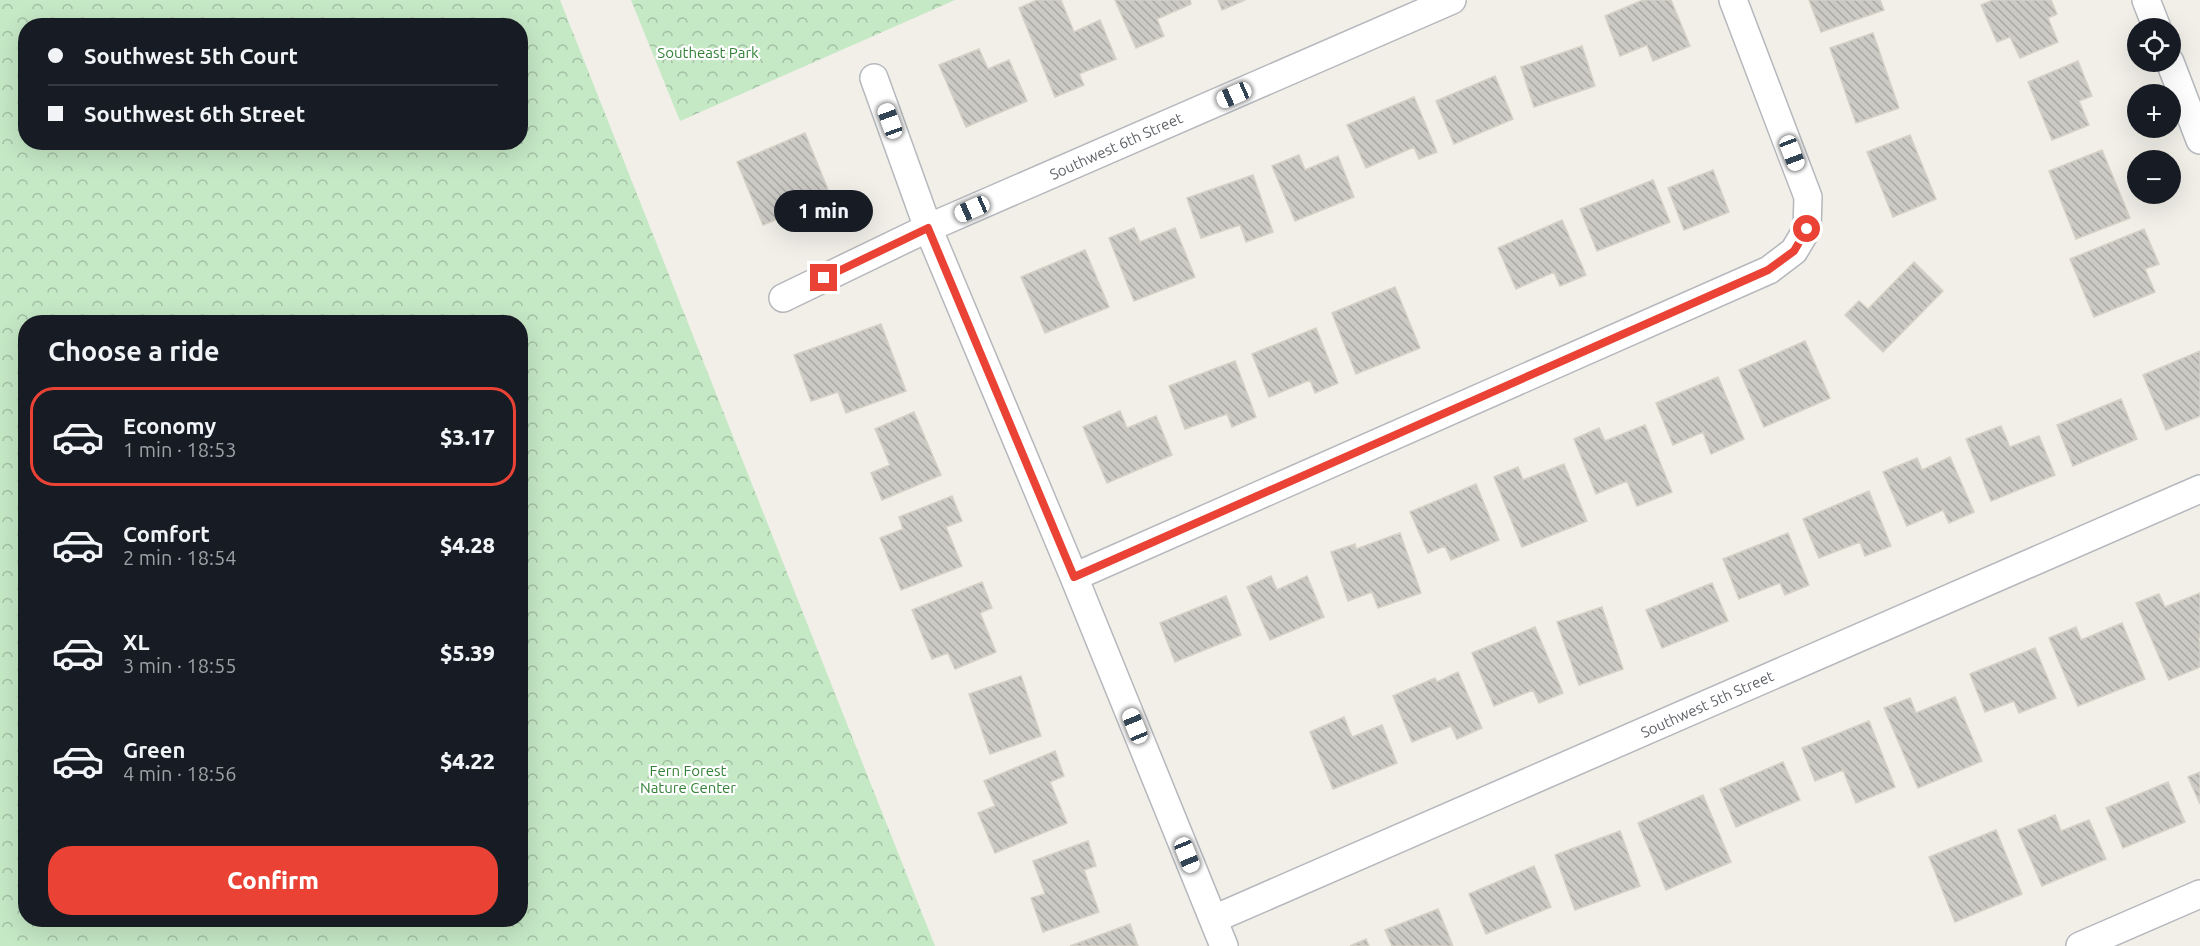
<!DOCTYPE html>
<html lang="en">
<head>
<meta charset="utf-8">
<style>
	:root { --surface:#171b24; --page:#20242c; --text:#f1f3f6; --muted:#9ea1a6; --line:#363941; --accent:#ea4335 }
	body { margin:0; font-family:Ubuntu,sans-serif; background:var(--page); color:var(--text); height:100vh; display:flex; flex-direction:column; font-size:22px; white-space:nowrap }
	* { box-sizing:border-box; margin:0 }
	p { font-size:20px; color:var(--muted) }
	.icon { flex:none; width:33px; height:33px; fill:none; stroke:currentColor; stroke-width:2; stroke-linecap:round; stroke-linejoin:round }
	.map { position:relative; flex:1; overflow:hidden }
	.details { position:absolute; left:18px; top:315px; width:510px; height:612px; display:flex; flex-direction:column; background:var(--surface); border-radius:24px; box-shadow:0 6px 24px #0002 }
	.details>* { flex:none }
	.hud { position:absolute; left:18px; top:18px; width:510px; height:132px; border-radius:24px; box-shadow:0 6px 24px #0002; display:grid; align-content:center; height:132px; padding:0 30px; background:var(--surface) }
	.fabs { position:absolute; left:2127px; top:18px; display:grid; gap:12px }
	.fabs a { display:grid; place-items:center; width:54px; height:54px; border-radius:50%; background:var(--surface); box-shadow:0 6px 24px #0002; font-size:30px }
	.end { position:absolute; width:27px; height:27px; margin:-14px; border:8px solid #ea4335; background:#fff; box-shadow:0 0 0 3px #fff }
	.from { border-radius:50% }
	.bubble { position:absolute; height:42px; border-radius:21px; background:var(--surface); box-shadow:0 6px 24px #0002; font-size:20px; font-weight:800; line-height:42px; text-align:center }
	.car { position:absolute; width:18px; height:36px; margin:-18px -9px; border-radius:8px; box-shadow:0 0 4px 2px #0007; background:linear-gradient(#fff 24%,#345 0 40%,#fff 0 76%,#345 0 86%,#fff 0) }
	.hud b { display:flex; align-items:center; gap:21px; height:57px; font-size:22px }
	.hud b+b { border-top:2px solid var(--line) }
	.hud i { width:15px; height:15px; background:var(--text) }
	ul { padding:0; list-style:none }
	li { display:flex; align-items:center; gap:18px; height:99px; margin:0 12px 9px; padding:0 18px; border:3px solid transparent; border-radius:24px }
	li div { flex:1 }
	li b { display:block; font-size:22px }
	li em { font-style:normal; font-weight:800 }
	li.on { border-color:var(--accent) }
	li>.icon { width:54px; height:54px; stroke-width:1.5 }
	h2 { padding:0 30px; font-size:27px; line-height:72px }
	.cta { display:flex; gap:12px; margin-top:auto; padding:12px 30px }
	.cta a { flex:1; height:69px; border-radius:24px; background:var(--accent); color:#fff; font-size:24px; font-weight:800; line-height:69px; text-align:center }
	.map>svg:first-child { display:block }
	.park { fill:url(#park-crowns); fill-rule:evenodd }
	.building { fill:url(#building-back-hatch); stroke:#d6d1c6; stroke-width:1.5 }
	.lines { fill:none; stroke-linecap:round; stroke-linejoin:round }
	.street-casing { stroke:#b5b8bc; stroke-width:30 }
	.street { stroke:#fff; stroke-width:27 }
	.route { stroke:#ea4335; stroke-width:8 }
	.labels { text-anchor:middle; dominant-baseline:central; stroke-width:4.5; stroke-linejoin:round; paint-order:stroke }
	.park-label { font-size:15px; fill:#348238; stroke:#fff }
	.street-label { font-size:15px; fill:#5f6368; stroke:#fff }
</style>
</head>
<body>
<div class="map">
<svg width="2200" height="946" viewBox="0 0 2200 946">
	<defs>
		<pattern id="park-crowns" width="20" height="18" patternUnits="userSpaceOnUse" patternTransform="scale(1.5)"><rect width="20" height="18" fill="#c5e8c5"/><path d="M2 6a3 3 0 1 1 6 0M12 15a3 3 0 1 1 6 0" fill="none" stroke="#a3c0a4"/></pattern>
		<pattern id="building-back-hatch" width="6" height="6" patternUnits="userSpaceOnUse" patternTransform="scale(1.5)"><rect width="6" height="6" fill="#cccac5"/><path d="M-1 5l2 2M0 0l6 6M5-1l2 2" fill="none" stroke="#a9a8a4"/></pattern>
	</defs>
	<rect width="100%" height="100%" fill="#f1efe8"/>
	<path class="park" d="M0,0H560L935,946H0ZM26,26H520V142H26ZM26,322H520V920H26Z
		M631,0H955L680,121Z"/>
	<path class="building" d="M1037,0H1061L1074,32L1100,20L1116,59L1079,74L1084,85L1055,97L1019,8Z
		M1115,0H1190L1191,4L1157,19L1164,36L1136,48Z
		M1218,0H1245L1222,10Z
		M1643,0H1671L1690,46L1653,61L1647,45L1620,56L1605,16Z
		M1809,0H1880L1884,10L1821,32Z
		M1993,0H2051L2057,14L2048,18L2058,42L2020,58L2010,37L1997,42L1981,5Z
		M1873,33L1899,108L1856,123L1830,48Z
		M1582,46L1595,86L1534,107L1521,67Z
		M979,49L988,69L1009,60L1027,101L966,127L939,65Z
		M2078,61L2092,96L2079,101L2089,125L2052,140L2028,82Z
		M1495,76L1513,119L1454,144L1436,101Z
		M1414,97L1437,152L1419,159L1414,147L1366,168L1347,125Z
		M805,133L831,197L763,225L737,162Z
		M1910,135L1936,199L1893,217L1867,152Z
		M2102,150L2130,218L2076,239L2049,171Z
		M1299,155L1305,170L1338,156L1354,197L1295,221L1272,166Z
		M1713,170L1729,212L1684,230L1668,188Z
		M1253,175L1273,232L1246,242L1240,225L1201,238L1187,198Z
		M1653,180L1670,222L1597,251L1580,209Z
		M1562,220L1586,275L1560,286L1554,272L1516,289L1498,248Z
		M1134,228L1140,242L1175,228L1195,277L1134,301L1109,238Z
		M2144,229L2159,264L2145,269L2155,292L2094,317L2070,259Z
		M1085,250L1109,307L1045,333L1021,277Z
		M1914,262L1943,291L1883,352L1845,315L1859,301L1868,309Z
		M1395,287L1420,348L1356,374L1332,313Z
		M881,324L906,391L846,413L838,392L811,401L794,355Z
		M1316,328L1338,383L1315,393L1310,380L1269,397L1252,354Z
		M1805,341L1830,398L1764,427L1739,370Z
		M2200,351V416L2166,430L2143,375Z
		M1235,361L1256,417L1232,427L1227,414L1185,429L1169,386Z
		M1718,377L1744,439L1711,454L1703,432L1673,445L1656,403Z
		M2121,399L2137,439L2073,466L2057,425Z
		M1120,411L1127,428L1156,416L1172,455L1107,483L1083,427Z
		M914,412L941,475L882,500L871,473L890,465L875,429Z
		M1645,425L1672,492L1637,506L1627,481L1596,494L1574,439L1599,428L1605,441Z
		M2001,426L2010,447L2039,436L2055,475L1991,501L1966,439Z
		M1950,457L1974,512L1949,523L1943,510L1907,526L1883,472L1917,458L1922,470Z
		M1564,464L1587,521L1522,547L1494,477L1518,467L1523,480Z
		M1476,484L1499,540L1451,560L1445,546L1428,553L1410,512Z
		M1869,491L1891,546L1865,556L1860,542L1819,558L1803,519Z
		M952,496L962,521L946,527L962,566L901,590L880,538L903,529L899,517Z
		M1400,533L1421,593L1378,608L1372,592L1348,601L1331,552L1355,544L1356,549Z
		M1788,533L1809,585L1785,595L1780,583L1739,599L1723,559Z
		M1271,576L1277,590L1307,576L1324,617L1270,640L1247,587Z
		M982,582L992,608L980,613L996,652L955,669L948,653L932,659L912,610Z
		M1712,583L1728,621L1662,648L1646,610Z
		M2200,593V638H2198L2200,643V667L2169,680L2136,603L2159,594L2165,607Z
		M1226,596L1241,635L1175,662L1160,623Z
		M1602,607L1623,669L1579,685L1557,622Z
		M2122,623L2145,679L2078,706L2049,638L2076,627L2081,640Z
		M1535,627L1563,693L1539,703L1533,690L1494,706L1472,653Z
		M2035,648L2056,698L2019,713L2014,701L1985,712L1970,674Z
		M1458,672L1482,728L1457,739L1451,726L1412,742L1393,696L1435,678L1437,682Z
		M1021,676L1041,736L990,754L969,694Z
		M1955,697L1982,761L1918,788L1884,708L1910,698L1916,713Z
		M1344,717L1352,737L1382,725L1397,763L1333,789L1310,732Z
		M1869,721L1895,787L1856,803L1843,770L1815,781L1802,748Z
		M1055,751L1064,776L1050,782L1067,823L995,853L978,813L995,806L984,781Z
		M1783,762L1800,800L1736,827L1720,789Z
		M2200,772V804L2188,777Z
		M2168,782L2185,822L2123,848L2106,808Z
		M1703,795L1731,862L1666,890L1638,823Z
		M2055,815L2061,831L2089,820L2106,859L2042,886L2018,830Z
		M1996,830L2022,894L1955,922L1929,857Z
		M1620,831L1640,886L1575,910L1555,855Z
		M1088,841L1096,866L1084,870L1099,912L1043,932L1031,898L1045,894L1033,861Z
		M1534,866L1551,907L1486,934L1469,894Z
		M1438,909L1453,946H1392L1385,930Z
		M1130,924L1138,946H1070Z
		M1366,939L1369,946H1350Z"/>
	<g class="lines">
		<g class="street-casing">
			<path id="street" d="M2146,0L2157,28
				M2170,62L2200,140
				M874,78L928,228L1074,577L1224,946
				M783,298L928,228L1452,0
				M1074,577L1769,270L1794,251L1807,229L1808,197L1733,0
				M1214,919L2200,489
				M2080,946L2200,894"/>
		</g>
		<use href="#street" class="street"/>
	</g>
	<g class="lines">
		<path class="route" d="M824,278L928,228L1074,577L1768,270L1794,251L1807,229"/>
	</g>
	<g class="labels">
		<g class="park-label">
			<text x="708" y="52">Southeast Park</text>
			<text x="688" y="770">Fern Forest<tspan x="688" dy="17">Nature Center</tspan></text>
		</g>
		<g class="street-label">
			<text transform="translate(1116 146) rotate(-24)">Southwest 6th Street</text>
			<text transform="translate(1707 704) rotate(-24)">Southwest 5th Street</text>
		</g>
	</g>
</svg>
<div class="fabs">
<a><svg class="icon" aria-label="locate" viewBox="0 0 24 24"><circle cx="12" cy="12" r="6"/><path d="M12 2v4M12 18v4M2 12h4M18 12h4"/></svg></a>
<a>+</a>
<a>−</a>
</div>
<i class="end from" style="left:1807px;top:229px"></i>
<i class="end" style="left:824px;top:278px"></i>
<div class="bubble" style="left:774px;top:190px;width:99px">1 min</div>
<i class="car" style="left:1234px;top:95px;rotate:246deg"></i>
<i class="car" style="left:890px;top:121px;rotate:340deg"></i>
<i class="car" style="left:1792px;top:153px;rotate:159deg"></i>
<i class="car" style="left:972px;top:209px;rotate:246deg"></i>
<i class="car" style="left:1135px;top:726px;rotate:338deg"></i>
<i class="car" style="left:1187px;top:855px;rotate:158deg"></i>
<div class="hud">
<b><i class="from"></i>Southwest 5th Court</b>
<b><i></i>Southwest 6th Street</b>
</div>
<section class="details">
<h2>Choose a ride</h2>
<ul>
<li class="on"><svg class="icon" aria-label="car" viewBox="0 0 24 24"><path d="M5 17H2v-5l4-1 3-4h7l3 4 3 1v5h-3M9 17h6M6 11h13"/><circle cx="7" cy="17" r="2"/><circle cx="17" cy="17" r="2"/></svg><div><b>Economy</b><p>1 min · 18:53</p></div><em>$3.17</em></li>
<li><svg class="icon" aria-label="car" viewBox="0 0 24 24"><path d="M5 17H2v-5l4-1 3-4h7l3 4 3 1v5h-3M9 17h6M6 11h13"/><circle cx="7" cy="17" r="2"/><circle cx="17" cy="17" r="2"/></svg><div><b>Comfort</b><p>2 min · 18:54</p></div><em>$4.28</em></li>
<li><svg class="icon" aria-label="car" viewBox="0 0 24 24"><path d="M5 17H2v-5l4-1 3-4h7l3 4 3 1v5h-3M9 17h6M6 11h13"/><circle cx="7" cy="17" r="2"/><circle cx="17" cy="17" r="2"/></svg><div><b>XL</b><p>3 min · 18:55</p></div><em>$5.39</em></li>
<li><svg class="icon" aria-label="car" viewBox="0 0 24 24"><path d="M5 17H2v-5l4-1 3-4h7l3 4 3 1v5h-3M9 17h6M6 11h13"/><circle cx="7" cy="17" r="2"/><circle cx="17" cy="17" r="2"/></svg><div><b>Green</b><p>4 min · 18:56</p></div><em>$4.22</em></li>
</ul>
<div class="cta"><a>Confirm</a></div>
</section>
</div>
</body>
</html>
